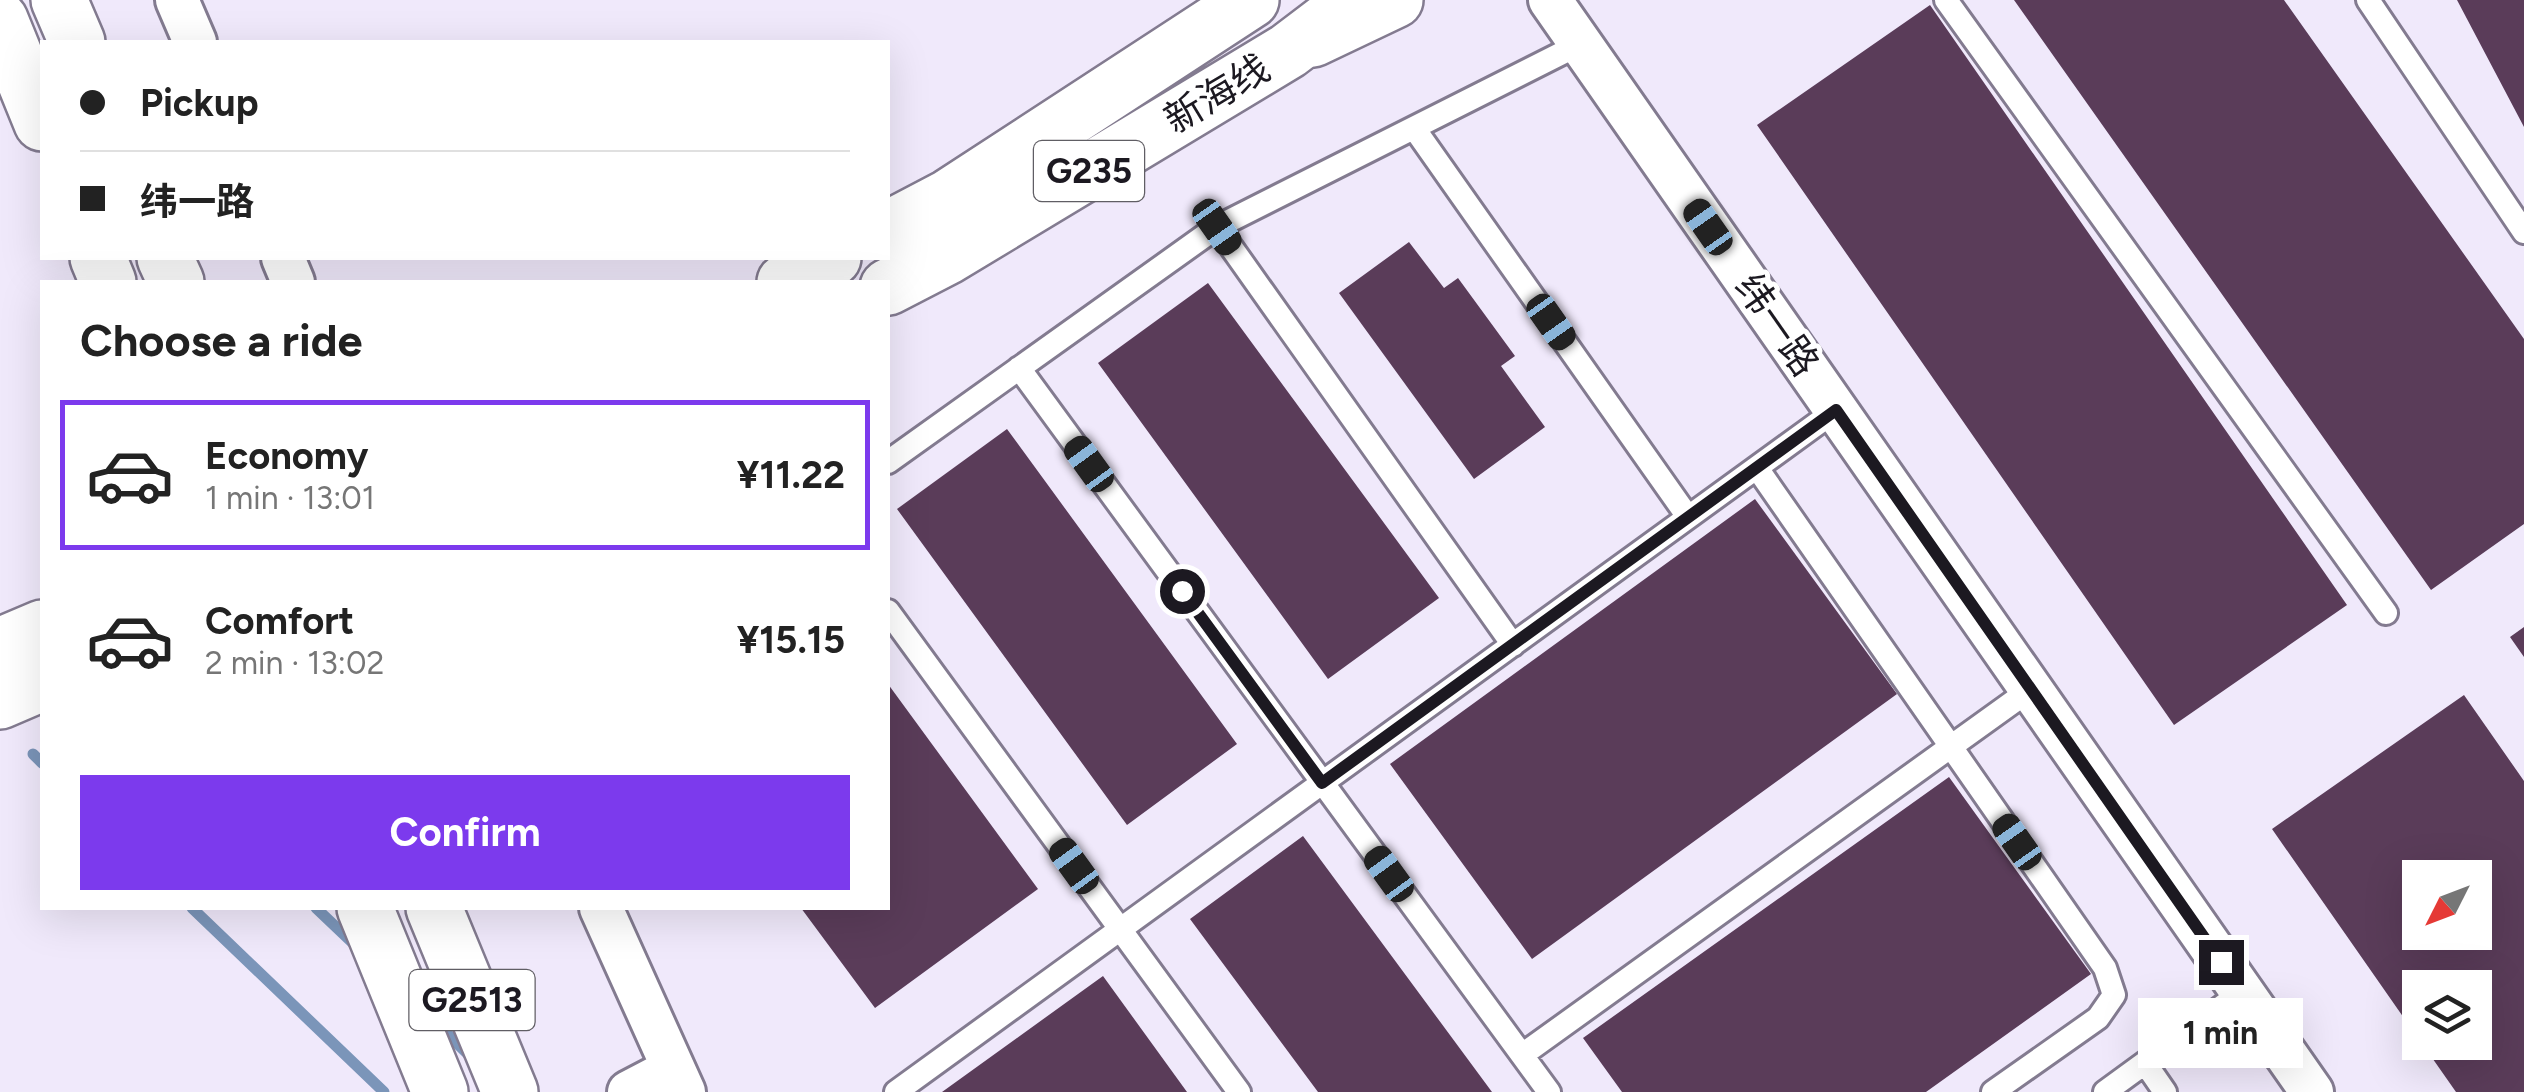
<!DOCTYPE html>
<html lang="en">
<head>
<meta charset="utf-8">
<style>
	:root { --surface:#fff; --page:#f2f2f2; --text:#222; --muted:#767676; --line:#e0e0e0; --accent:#7c3aed }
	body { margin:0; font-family:Figtree,"Noto Sans SC",sans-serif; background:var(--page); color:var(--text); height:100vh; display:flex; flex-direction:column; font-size:38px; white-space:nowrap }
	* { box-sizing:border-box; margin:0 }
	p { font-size:32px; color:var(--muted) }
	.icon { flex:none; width:55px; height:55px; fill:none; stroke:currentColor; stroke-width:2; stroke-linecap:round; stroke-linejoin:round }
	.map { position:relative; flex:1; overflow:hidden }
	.side { position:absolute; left:40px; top:280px; width:850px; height:630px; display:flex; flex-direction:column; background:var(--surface); border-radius:0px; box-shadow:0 10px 40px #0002 }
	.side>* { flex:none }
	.hud { position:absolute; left:40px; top:40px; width:850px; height:220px; border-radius:0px; box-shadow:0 10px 40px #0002; display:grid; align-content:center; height:220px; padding:0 40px; background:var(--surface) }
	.needle { width:65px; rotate:228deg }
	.tools { position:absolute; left:2402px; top:860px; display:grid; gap:20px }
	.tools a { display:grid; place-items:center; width:90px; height:90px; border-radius:0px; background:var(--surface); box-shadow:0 10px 40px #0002; font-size:50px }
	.end { position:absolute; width:45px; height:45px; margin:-22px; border:12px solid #1c1921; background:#fff; box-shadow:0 0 0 5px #fff }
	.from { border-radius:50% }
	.bubble { position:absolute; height:70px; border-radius:0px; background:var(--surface); box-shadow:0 10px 40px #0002; font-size:32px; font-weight:700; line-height:70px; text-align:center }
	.car { position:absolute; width:30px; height:60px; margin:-30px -15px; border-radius:12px; box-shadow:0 0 8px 2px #0007; background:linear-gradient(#222 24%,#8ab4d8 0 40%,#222 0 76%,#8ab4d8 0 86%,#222 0) }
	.hud b { display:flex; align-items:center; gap:35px; height:95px; font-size:38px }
	.hud b+b { border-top:2px solid var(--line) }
	.hud i { width:25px; height:25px; background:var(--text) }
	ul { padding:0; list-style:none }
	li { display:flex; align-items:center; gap:30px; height:150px; margin:0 20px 15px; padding:0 20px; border:5px solid transparent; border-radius:0px }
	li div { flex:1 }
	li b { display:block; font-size:38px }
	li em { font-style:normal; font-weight:700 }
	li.active { border-color:var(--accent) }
	li>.icon { width:90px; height:90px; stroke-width:1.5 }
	h2 { padding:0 40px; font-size:45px; line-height:120px }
	.action { display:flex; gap:20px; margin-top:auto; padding:20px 40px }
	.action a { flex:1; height:115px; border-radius:0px; background:var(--accent); color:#fff; font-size:40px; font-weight:700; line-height:115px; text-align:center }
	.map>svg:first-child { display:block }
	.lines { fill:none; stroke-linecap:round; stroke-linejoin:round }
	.stream { stroke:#7b95b9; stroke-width:11 }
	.building { fill:#5a3c59; fill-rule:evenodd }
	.service-casing { stroke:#837b90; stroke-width:28 }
	.minor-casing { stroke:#837b90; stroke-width:48 }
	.secondary-casing { stroke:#837b90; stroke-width:60 }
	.trunk-casing { stroke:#837b90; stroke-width:60 }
	.motorway-casing { stroke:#837b90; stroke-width:60 }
	.service { stroke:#fff; stroke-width:22 }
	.minor { stroke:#fff; stroke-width:42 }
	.secondary { stroke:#fff; stroke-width:55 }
	.trunk { stroke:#fff; stroke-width:55 }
	.motorway { stroke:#fff; stroke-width:55 }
	.route { stroke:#1c1921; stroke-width:12 }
	.labels { text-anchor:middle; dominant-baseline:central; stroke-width:10; stroke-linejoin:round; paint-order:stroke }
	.shield { fill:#fff; stroke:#605e64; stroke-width:2.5 }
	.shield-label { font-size:35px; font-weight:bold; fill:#1c1921 }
	.street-label { font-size:38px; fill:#1c1921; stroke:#fff }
</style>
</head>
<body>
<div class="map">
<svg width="2524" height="1092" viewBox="0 0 2524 1092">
	<rect width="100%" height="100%" fill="#f0e9fb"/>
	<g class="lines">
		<path class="stream" d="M33,754L42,763
			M192,908L384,1092
			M316,908L357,947
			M435,1022L472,1058"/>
	</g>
	<path class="building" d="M2014,0H2284L2524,339V524L2431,590Z
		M2457,0H2524V127Z
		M1930,5L2347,605L2174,725L1757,125Z
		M1409,242L1444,288L1458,278L1515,356L1501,366L1545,427L1474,479L1339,293Z
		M1208,283L1439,598L1328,679L1098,363Z
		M1007,429L1237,744L1127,825L897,509Z
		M1755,499L1897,694L1532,959L1390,764Z
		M2524,627V657L2510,637Z
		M888,684L1038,889L875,1008L801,908H888Z
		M2464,695L2524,781V1092H2456L2421,1042H2475V988H2420V1041L2272,829ZM2420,878H2475V932H2420Z
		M1949,777L2091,974L1926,1092H1622L1583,1038Z
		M1303,836L1492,1092H1318L1190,919Z
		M1103,976L1187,1092H942Z"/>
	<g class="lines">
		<g class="service-casing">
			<path id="service" d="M1946,0L2386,613
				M2368,0L2524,232
				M1414,128L1688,517
				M1217,227L1513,645
				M1019,368L1549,1092
				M888,462L1217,227L1580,44
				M1757,468L2105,968L2114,995L2098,1018L1993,1092
				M888,611L1239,1092
				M1522,1055L2031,689
				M2145,1063L2165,1092
				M896,1092L1836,410
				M2105,1092L2242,992"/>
		</g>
		<g class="minor-casing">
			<path id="minor" d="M177,0L195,42
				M1550,0L2312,1092
				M283,258L293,282
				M601,908L684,1092
				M629,1092L673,1069"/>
		</g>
		<g class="secondary-casing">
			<path id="secondary" d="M1313,39L1395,0"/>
		</g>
		<g class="trunk-casing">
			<path id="trunk" d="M888,229L949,197L1251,0
				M785,282L833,258
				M888,287L948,256L1288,51L1355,0
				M0,646L42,628
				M0,701L42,683"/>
		</g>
		<g class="motorway-casing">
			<path id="motorway" d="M59,0L77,42
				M0,20L42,123
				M98,258L108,282
				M165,258L176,282
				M365,908L440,1092
				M434,908L510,1092"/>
		</g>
		<use href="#service" class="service"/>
		<use href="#minor" class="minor"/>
		<use href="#secondary" class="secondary"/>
		<use href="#trunk" class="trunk"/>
		<use href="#motorway" class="motorway"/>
	</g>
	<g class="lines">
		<path class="route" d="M1182,591L1322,783L1836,410L2221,962"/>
	</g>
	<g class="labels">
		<g class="shield">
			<rect x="1034" y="141" width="110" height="60" rx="8"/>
			<rect x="409.5" y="970" width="125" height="60" rx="8"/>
		</g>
		<g class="shield-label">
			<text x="1089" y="171">G235</text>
			<text x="472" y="1000">G2513</text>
		</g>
		<g class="street-label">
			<text transform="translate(1217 94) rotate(-31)">新海线</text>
			<text transform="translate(1777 325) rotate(55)">纬一路</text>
		</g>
	</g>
</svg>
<div class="tools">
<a><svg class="needle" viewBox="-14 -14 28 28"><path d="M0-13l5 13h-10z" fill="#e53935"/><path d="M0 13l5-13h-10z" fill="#767676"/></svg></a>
<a><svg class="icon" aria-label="layers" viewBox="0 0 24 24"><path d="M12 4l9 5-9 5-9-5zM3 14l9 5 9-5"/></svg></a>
</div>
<i class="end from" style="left:1182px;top:591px"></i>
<i class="end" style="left:2221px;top:962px"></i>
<div class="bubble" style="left:2138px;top:998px;width:165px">1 min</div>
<i class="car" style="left:1217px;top:227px;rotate:145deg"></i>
<i class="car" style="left:1708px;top:227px;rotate:325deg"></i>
<i class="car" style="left:1551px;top:322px;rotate:145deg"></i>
<i class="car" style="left:1089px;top:464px;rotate:324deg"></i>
<i class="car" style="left:2017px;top:842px;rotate:325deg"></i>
<i class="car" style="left:1074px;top:866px;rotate:324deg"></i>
<i class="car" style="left:1389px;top:874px;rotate:324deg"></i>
<div class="hud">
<b><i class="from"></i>Pickup</b>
<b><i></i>纬一路</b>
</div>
<section class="side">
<h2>Choose a ride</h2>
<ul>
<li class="active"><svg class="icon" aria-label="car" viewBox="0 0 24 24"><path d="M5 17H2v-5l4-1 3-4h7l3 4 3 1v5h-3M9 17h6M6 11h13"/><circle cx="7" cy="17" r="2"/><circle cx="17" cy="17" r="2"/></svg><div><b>Economy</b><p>1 min · 13:01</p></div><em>¥11.22</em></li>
<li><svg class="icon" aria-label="car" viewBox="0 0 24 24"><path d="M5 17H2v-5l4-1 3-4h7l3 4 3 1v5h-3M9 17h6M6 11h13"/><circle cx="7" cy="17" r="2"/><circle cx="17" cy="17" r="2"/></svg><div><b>Comfort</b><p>2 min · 13:02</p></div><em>¥15.15</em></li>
</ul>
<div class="action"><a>Confirm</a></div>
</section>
</div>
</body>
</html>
